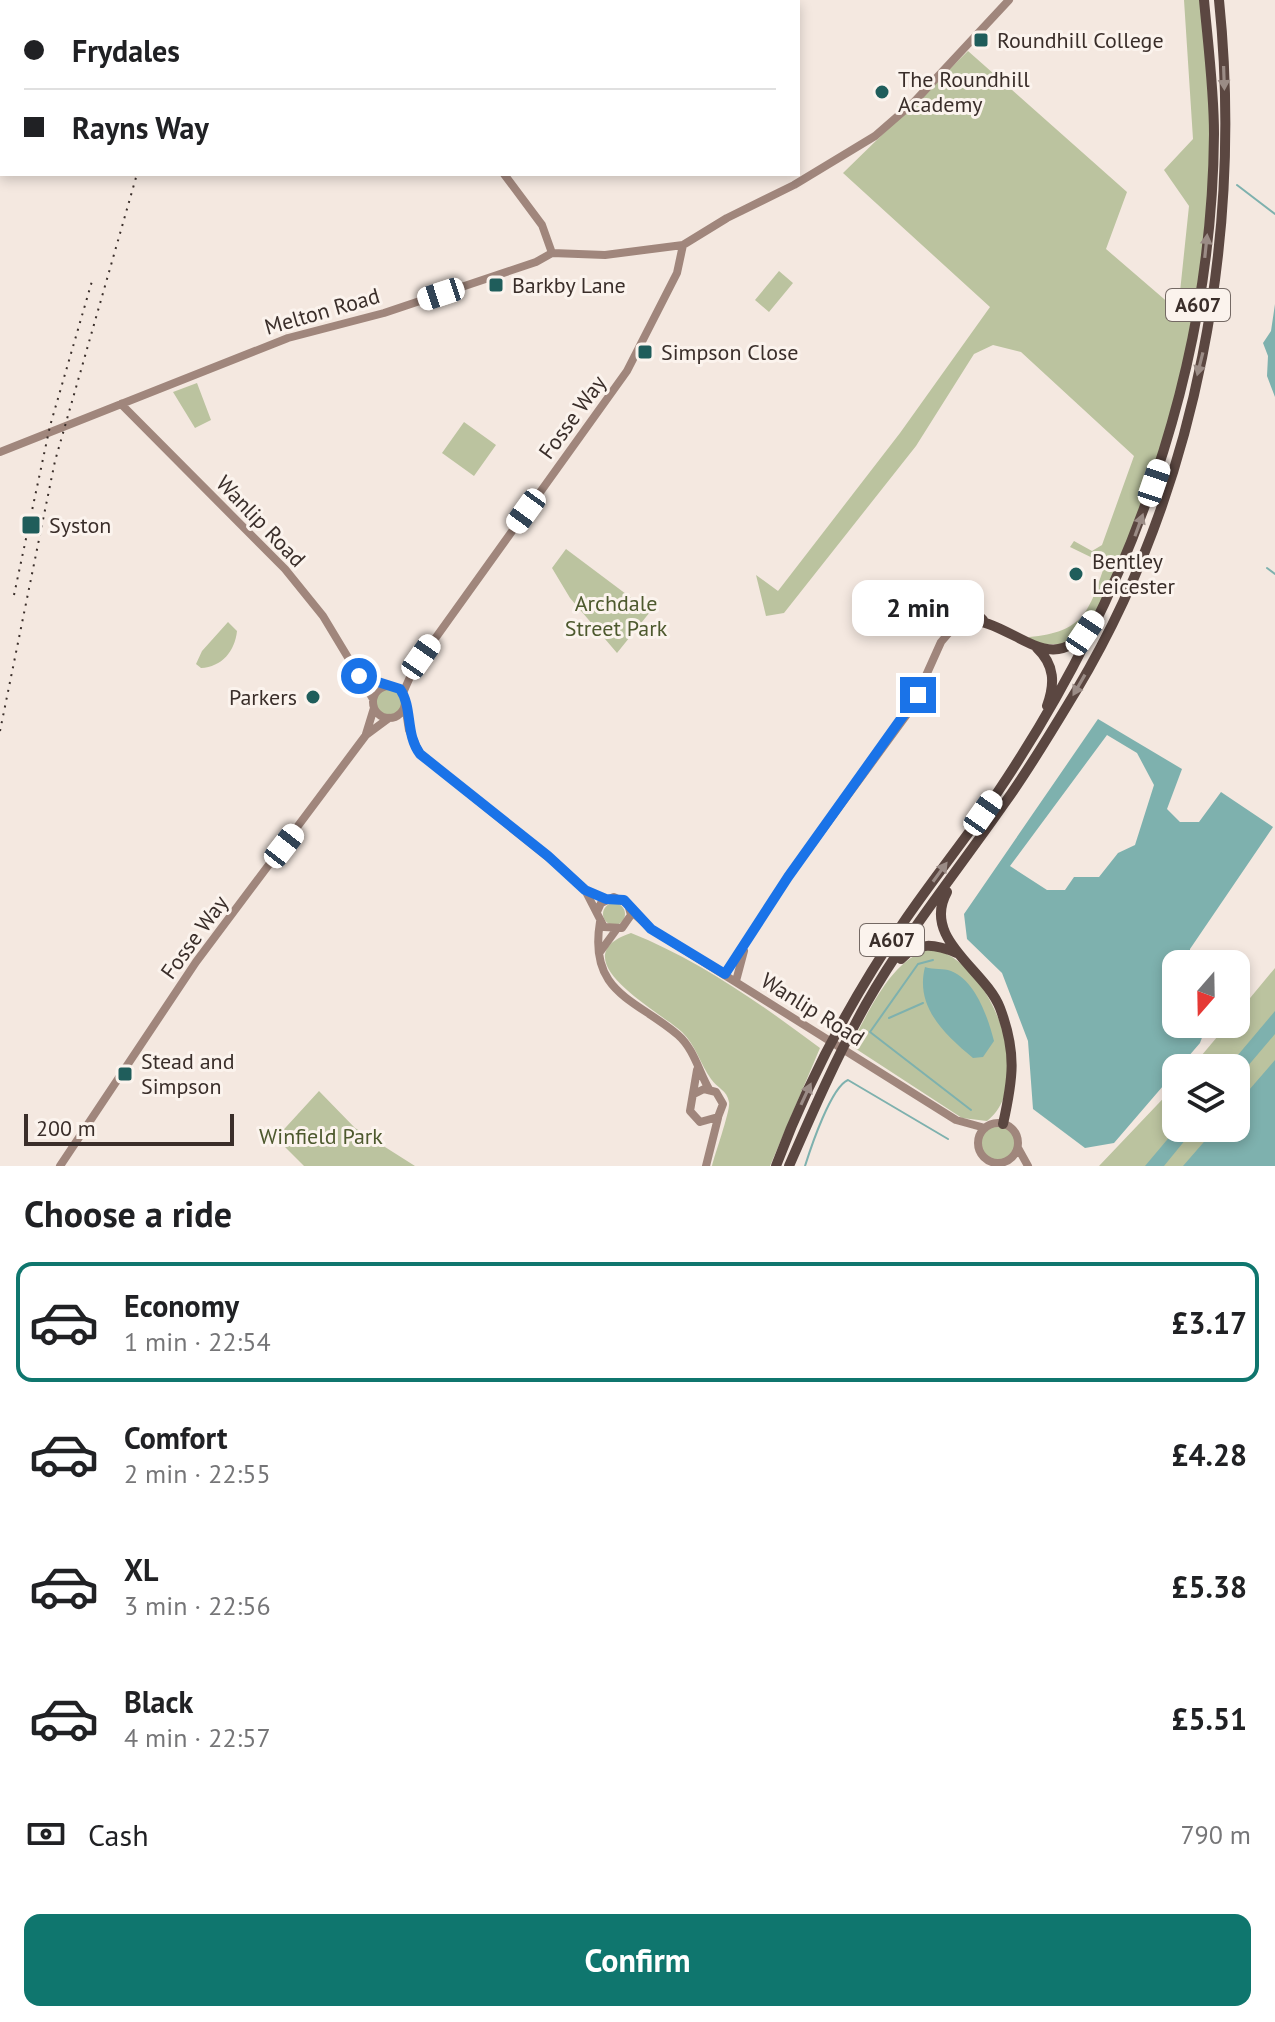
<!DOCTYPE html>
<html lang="en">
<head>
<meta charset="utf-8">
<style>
	:root { --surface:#fff; --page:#f6f6f6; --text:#202124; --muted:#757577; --line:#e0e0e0; --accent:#0f766e }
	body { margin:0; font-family:"PT Sans",sans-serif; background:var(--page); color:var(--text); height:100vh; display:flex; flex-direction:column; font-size:30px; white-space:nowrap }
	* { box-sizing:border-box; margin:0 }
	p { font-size:26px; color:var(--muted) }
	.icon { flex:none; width:44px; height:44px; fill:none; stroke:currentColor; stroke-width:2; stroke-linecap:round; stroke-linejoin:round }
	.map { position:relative; height:1166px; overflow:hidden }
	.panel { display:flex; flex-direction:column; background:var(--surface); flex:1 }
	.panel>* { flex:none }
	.hud { position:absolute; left:0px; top:0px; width:800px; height:176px; box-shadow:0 4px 12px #0003; display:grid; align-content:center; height:176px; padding:0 24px; background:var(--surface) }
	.needle { width:52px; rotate:200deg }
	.controls { position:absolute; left:1162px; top:950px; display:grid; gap:16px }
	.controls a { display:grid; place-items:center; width:88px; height:88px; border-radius:16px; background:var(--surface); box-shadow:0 4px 12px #0003; font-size:40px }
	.scale { position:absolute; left:24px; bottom:20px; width:210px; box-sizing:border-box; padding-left:8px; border:4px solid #3a2e2a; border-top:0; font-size:22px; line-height:28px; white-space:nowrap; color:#3a2e2a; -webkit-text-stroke:6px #fbf3ed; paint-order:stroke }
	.end { position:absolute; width:36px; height:36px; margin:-18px; border:10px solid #1a73e8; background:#fff; box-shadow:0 0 0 4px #fff }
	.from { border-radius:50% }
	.bubble { position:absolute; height:56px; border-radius:16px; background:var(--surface); box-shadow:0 4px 12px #0003; font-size:26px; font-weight:700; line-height:56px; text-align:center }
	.car { position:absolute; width:24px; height:48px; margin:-24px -12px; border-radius:10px; box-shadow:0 0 6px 2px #0007; background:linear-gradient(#fff 24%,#345 0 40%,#fff 0 76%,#345 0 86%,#fff 0) }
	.hud b { display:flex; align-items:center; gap:28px; height:76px; font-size:30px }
	.hud b+b { border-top:2px solid var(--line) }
	.hud i { width:20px; height:20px; background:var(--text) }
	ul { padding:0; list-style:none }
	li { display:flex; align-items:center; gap:24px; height:120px; margin:0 16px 12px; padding:0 8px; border:4px solid transparent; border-radius:16px }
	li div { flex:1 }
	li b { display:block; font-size:30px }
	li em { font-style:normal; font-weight:700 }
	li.active { border-color:var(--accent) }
	li>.icon { width:72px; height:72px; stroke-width:1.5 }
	h2 { padding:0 24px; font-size:36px; line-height:96px }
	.pay { display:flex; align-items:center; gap:20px; height:88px; padding:0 24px; font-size:30px }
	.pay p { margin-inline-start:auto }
	.button { display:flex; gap:16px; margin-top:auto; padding:16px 24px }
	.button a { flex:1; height:92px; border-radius:16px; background:var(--accent); color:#fff; font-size:32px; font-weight:700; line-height:92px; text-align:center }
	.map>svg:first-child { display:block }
	.green { fill:#bbc39f }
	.water { fill:#7eb1ae; fill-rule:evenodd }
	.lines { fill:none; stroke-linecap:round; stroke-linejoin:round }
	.stream { stroke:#7eb1ae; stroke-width:2 }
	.secondary { stroke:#a0867c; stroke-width:8 }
	.highway { stroke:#5b4741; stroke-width:10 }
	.rail { stroke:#3a2e2a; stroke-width:2; stroke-dasharray:2 6; stroke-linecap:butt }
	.oneway { fill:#9b8c86 }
	.route { stroke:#1a73e8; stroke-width:10 }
	.poi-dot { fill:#1f5d5b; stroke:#fbf3ed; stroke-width:3 }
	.labels { text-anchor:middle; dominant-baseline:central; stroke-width:6; stroke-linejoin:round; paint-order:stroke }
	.shield { fill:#fbf3ed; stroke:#746964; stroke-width:2 }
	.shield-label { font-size:20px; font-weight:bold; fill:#3a2e2a }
	.poi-label { font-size:22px; fill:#3a2e2a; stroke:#fbf3ed; text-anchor:start }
	.street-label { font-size:22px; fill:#3a2e2a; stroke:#fbf3ed }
	.park-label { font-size:22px; fill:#4d592e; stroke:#fbf3ed }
</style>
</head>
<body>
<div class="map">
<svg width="1275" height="1166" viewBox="0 0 1275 1166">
	<rect width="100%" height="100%" fill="#f4e8e0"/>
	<path class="green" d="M1184,0H1204L1214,132L1203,273L1168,441L1109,597L1076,644H1032L1029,637C1084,632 1089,612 1105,564L1070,547L1074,541L1092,551L1102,545L1134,456L1021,352L993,345L974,354L916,446L784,613L766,616L756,575L778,591L900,433L990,307L843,173L968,51L1127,192L1106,249L1178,311L1189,206L1164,170L1193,139Z
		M779,271L793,283L769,312L755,300Z
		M197,383L211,420L195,428L173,392Z
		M464,422L496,445L474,476L442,453Z
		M566,549L650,612L617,653L570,598L552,568Z
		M956,595L965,616L945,621L941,601Z
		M228,622L237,631C235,651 222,667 201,668L196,664L202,651Z
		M376 702a13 13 0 1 1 26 0a13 13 0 1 1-26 0Z
		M603 914a11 11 0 1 1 22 0a11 11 0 1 1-22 0Z
		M631,933C699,960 761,1004 820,1048L770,1166H712C715,1154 731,1109 729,1102C727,1090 717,1088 711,1079C701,1065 695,1044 682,1032C662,1013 557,958 631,933Z
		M933,949C992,962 1037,1082 987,1121L962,1118L850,1045C870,1012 891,956 933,949Z
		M1275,968V1166H1099L1176,1085V1128H1236V1068H1191L1228,1024H1236V1015Z
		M319,1091L355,1128L415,1166H304L276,1138Z
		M978 1143a20 20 0 1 1 40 0a20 20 0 1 1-40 0Z"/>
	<path class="water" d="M1275,304V397L1267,376L1268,356L1263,343L1271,331Z
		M1098,719L1182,769L1167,809L1180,822H1199L1221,792L1273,827L1190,949V964H1176V1024H1207L1200,1043L1114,1143L1085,1148L1033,1109L1028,1041L1002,973L967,939L964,914ZM1107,735L1137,753L1154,785L1135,845L1118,853L1099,877H1074L1065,890H1047L1010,866Z
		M925,967C934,970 943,968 951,971C976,981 988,1018 994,1041L983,1057L973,1058C943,1033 915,1006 925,967Z
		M1275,1011V1034L1236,1080V1068H1227Z
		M1275,1060V1166H1183L1216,1128H1236V1105Z
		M1177,1128H1195L1164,1166H1145Z"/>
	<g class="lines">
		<path class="stream" d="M1237,185L1275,214
			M1267,568L1275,574
			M933,960L918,964L870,1032L971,1110
			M889,1018L923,1003
			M805,1166C811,1147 831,1087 848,1080L948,1139"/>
		<path class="secondary" d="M382,0L383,2
			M504,174L542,225L552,253
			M121,404L285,569L323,616L373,699
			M0,452L288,338L384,313L536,262L552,253L605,255L683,245L727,218L794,185L875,136L914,102L1009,0
			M373 702a16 16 0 1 1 32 0a16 16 0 1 1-32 0Z
			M403,693L414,668L627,371L677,273L683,245
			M405,705L409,730L420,754L565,871L585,890L604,927L622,928L631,915L628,904L614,897L601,903L597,912
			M366,734L374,708
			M630,910L651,929L956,1120L985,1128
			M600,922C588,993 636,999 678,1035C694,1049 699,1072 709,1089
			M600,952L616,930
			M725,974L788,877L911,709L941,642L967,612L960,597H945L939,605L940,615L950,623L960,621
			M736,981L744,951
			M694,1094L704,1089L716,1092L723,1104L718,1117L700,1122L690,1111L697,1070
			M978 1143a20 20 0 1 1 40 0a20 20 0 1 1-40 0Z
			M1018,1148L1028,1166
			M60,1166L196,962L366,735L389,718
			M706,1166L718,1118"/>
		<path class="highway" d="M965,602L983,620
			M961,620C1011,615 1050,685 1090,625
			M1037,648C1055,665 1055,684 1047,706
			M947,892C921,939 985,969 1000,1008C1017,1053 1013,1079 1003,1124
			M901,959C918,941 935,944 957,953
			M776,1166C808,1080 852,998 903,923C933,879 967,837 997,793C1129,597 1212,372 1214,134C1214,90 1208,44 1204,0
			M789,1166C813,1111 837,1056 866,1004C906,934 958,870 1004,804C1030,768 1053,729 1076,691C1198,487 1243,234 1219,0"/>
		<path class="rail" d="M195,2L196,0
			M14,595L50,426L92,281
			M0,731L55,461L137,174"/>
	</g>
	<defs><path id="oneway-solid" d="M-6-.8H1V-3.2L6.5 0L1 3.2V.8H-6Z" transform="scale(2)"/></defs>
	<g class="oneway">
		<use href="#oneway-solid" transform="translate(1224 78) rotate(88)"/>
		<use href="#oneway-solid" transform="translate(1206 246) rotate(-84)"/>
		<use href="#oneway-solid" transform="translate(1200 364) rotate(104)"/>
		<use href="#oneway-solid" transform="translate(1139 525) rotate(-70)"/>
		<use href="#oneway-solid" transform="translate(1079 685) rotate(120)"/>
		<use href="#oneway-solid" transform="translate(940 872) rotate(-54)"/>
		<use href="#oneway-solid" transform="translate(806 1094) rotate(-65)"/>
	</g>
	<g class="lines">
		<path class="route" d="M359,676L400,689C413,708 405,734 420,754L548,856L585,890L606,899L624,900L651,929L725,974L788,877L918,695"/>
	</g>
	<g class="poi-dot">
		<rect x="973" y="32" width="16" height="16" rx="4"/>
		<circle cx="882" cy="92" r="8"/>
		<rect x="488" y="277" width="16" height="16" rx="4"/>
		<rect x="637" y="344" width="16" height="16" rx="4"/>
		<rect x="21" y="515" width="20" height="20" rx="4"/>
		<circle cx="1076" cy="574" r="8"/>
		<circle cx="313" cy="697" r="8"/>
		<rect x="117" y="1066" width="16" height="16" rx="4"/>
	</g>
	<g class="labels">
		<g class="shield">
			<rect x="1166" y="289" width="64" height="32" rx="6"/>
			<rect x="860" y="924" width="64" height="32" rx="6"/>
		</g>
		<g class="shield-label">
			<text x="1198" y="305">A607</text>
			<text x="892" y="940">A607</text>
		</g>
		<g class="poi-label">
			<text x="997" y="40">Roundhill College</text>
			<text x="898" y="79">The Roundhill<tspan x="898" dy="25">Academy</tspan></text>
			<text x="512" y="285">Barkby Lane</text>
			<text x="661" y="352">Simpson Close</text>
			<text x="49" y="525">Syston</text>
			<text x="1092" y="561">Bentley<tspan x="1092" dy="25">Leicester</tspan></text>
			<text x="297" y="697" text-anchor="end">Parkers</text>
			<text x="141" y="1061">Stead and<tspan x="141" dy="25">Simpson</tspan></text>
		</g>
		<g class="street-label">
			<text transform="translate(322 311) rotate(-16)">Melton Road</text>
			<text transform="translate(572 417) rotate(-54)">Fosse Way</text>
			<text transform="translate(261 521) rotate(46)">Wanlip Road</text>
			<text transform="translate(194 937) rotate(-54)">Fosse Way</text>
			<text transform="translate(813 1009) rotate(32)">Wanlip Road</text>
		</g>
		<g class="park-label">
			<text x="616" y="603">Archdale<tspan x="616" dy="25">Street Park</tspan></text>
			<text x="321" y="1136">Winfield Park</text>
		</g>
	</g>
</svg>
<div class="controls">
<a><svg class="needle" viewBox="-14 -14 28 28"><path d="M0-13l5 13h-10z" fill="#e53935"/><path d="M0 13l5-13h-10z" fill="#757577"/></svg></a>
<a><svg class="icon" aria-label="layers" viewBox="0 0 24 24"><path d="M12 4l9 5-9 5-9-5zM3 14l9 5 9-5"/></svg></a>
</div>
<div class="scale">200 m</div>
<i class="end from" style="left:359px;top:676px"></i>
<i class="end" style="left:918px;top:695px"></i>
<div class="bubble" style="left:852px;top:580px;width:132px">2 min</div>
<i class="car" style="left:441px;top:294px;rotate:252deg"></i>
<i class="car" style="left:1154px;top:483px;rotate:19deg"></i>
<i class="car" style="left:526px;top:511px;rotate:216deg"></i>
<i class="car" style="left:1085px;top:633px;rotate:34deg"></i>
<i class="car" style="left:421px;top:657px;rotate:35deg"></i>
<i class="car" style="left:983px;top:813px;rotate:35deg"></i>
<i class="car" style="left:284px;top:846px;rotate:38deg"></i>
<div class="hud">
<b><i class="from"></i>Frydales</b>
<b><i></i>Rayns Way</b>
</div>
</div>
<section class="panel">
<h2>Choose a ride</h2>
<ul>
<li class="active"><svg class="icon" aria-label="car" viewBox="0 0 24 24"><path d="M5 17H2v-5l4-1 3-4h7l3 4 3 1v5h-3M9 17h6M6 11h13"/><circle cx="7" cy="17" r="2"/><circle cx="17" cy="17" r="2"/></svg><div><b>Economy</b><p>1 min · 22:54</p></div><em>£3.17</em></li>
<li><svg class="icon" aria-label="car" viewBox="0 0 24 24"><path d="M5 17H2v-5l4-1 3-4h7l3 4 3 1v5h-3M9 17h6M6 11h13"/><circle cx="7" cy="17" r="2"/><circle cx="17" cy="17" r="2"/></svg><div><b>Comfort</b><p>2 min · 22:55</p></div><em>£4.28</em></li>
<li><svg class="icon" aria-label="car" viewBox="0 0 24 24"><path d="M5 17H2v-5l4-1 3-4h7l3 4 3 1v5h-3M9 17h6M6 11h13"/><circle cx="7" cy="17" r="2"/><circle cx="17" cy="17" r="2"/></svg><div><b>XL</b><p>3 min · 22:56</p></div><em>£5.38</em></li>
<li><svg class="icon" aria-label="car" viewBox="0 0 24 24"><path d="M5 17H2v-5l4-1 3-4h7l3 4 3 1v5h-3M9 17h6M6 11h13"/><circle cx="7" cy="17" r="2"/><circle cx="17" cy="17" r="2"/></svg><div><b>Black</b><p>4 min · 22:57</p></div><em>£5.51</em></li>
</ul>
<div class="pay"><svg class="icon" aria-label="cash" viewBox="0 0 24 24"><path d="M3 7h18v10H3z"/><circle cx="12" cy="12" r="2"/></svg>Cash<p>790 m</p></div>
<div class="button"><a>Confirm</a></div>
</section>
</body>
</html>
